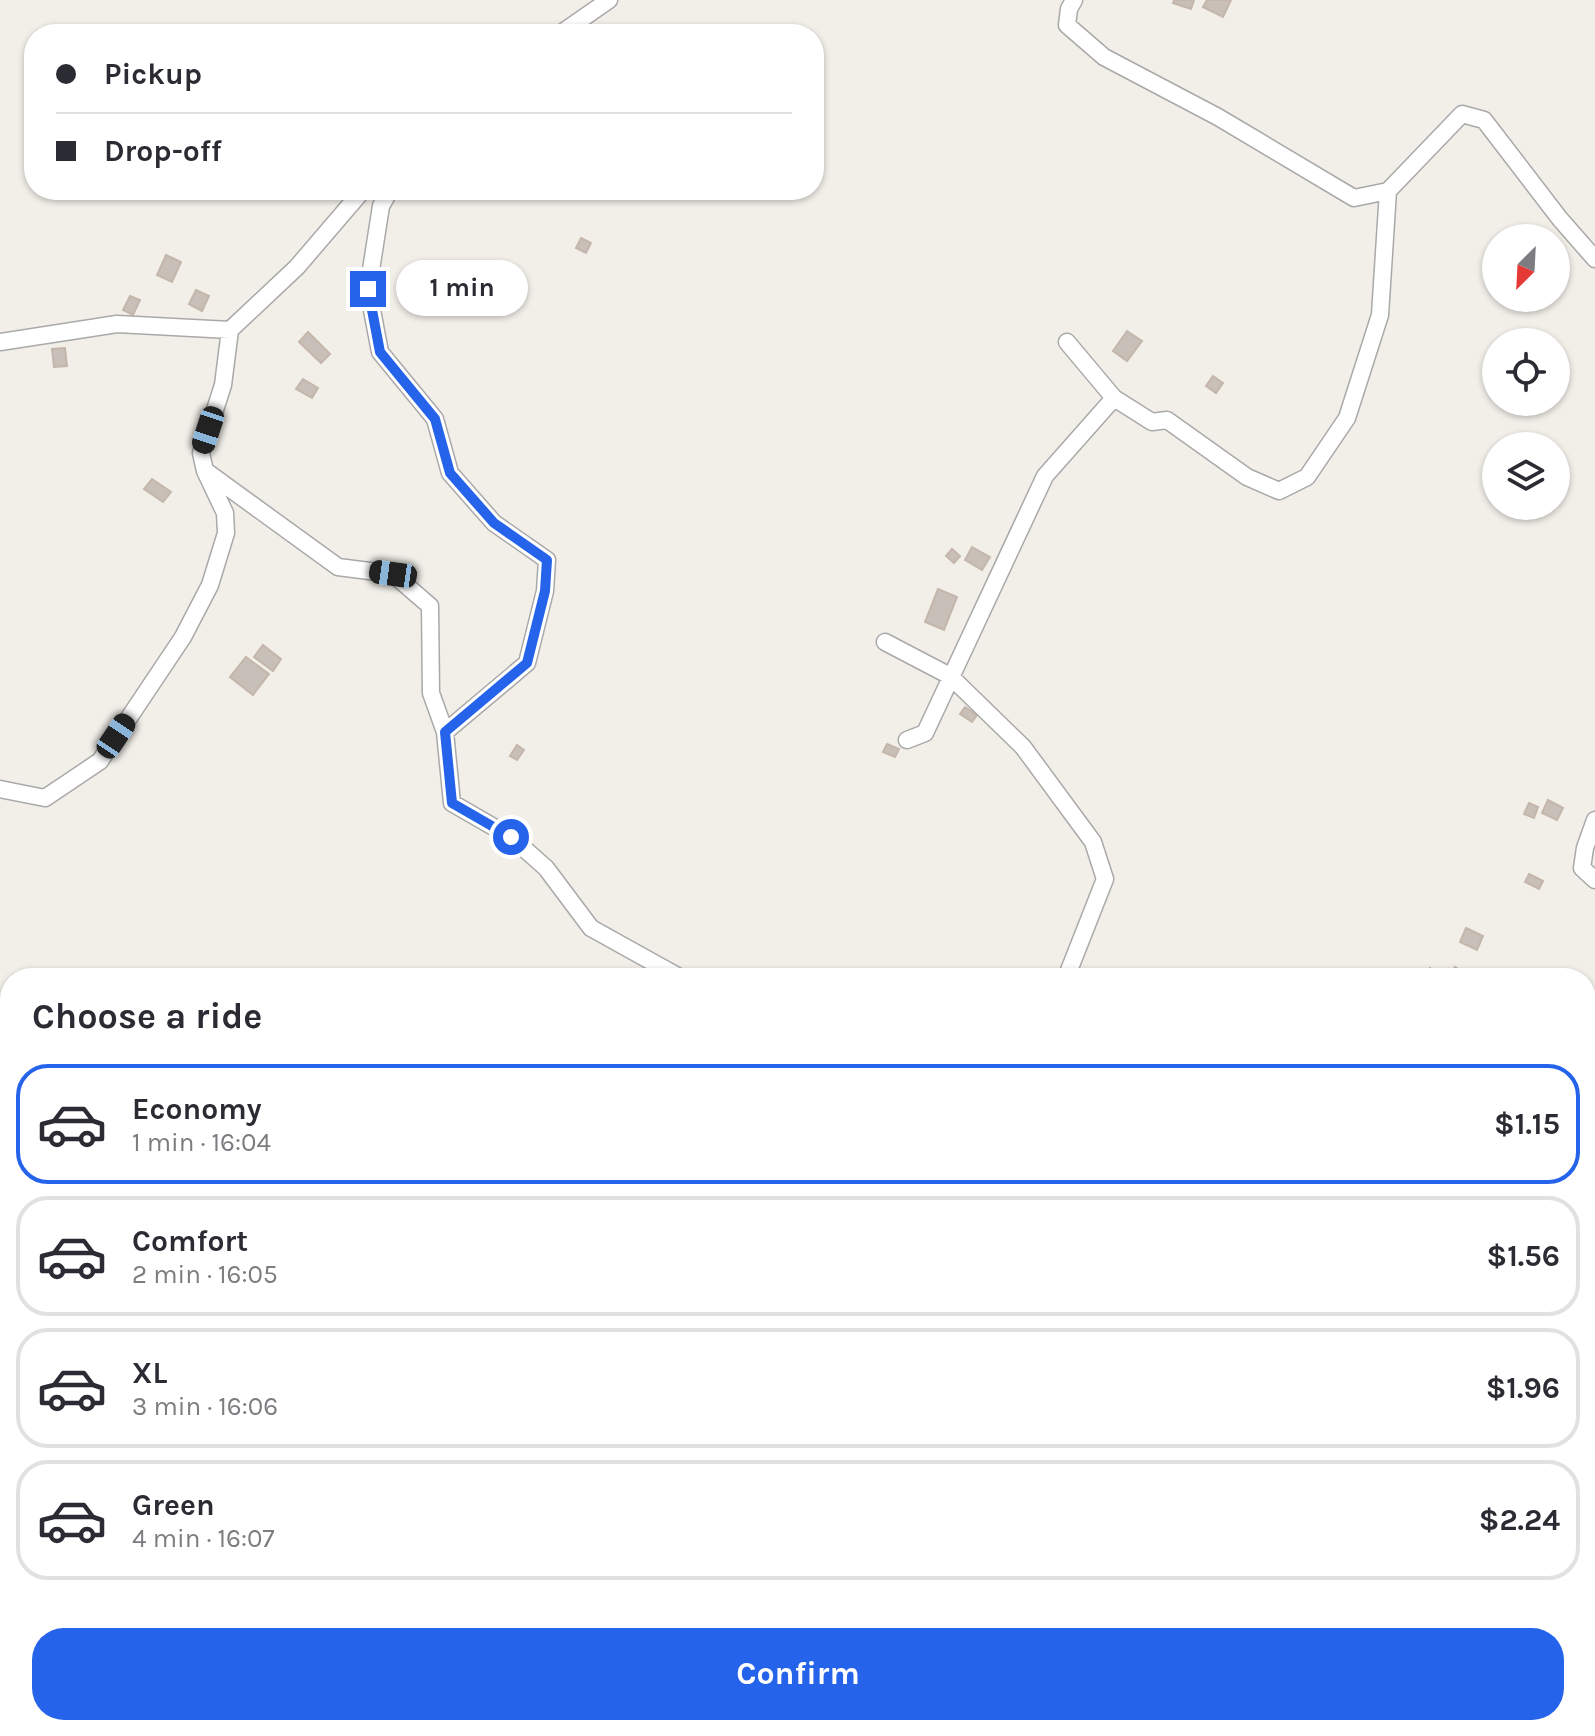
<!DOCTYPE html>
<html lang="en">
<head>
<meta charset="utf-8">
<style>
	:root { --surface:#fff; --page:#f7f7f7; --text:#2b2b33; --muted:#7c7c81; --line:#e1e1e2; --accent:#2563eb }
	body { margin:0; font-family:Karla,sans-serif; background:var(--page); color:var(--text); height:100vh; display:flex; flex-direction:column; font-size:30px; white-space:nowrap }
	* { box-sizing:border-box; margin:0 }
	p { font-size:26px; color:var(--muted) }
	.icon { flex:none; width:44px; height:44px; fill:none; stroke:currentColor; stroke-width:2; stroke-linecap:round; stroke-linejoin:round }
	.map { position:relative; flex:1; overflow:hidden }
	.panel { position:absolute; left:0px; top:968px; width:1596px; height:768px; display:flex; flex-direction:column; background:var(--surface); border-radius:32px 32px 0 0; box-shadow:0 2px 6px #0004 }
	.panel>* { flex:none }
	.top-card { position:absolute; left:24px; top:24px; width:800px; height:176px; border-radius:32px; box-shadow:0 2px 6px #0004; display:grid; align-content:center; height:176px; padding:0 32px; background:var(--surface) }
	.needle { width:52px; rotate:204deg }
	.fabs { position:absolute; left:1482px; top:224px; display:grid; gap:16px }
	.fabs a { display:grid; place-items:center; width:88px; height:88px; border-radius:50%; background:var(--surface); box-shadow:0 2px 6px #0004; font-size:40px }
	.end { position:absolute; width:36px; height:36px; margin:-18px; border:10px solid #2563eb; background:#fff; box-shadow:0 0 0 4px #fff }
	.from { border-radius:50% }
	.bubble { position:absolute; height:56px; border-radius:28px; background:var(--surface); box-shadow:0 2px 6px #0004; font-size:26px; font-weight:700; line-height:56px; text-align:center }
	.car { position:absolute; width:24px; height:48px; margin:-24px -12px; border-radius:10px; box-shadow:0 0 6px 2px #0007; background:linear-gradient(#222 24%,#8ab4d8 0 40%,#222 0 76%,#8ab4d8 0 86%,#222 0) }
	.top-card b { display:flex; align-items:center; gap:28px; height:76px; font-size:30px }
	.top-card b+b { border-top:2px solid var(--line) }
	.top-card i { width:20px; height:20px; background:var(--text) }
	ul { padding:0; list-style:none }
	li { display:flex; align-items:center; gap:24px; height:120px; margin:0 16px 12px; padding:0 16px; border:4px solid var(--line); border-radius:32px }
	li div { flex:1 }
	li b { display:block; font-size:30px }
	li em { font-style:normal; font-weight:700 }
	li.active { border-color:var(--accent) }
	li>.icon { width:72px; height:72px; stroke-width:1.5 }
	h2 { padding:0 32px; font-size:36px; line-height:96px }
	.button { display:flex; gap:16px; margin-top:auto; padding:16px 32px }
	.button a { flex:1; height:92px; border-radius:32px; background:var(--accent); color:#fff; font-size:32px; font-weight:700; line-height:92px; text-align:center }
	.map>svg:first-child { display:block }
	.building { fill:#c7bfb8; stroke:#c4b6ab; stroke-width:2 }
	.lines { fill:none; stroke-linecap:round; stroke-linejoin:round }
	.street-casing { stroke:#a9a9a9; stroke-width:19 }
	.street { stroke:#fff; stroke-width:16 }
	.route { stroke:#2563eb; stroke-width:10 }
</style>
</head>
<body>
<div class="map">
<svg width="1595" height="1736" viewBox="0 0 1595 1736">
	<rect width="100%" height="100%" fill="#f2efe9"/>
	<path class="building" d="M1174,0H1194L1191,9L1173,3Z
		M1207,0H1231L1223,17L1203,7Z
		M581,238L591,243L586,253L576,248Z
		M166,255L181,262L172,282L157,275Z
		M196,290L209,296L202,311L189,304Z
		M130,296L140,300L133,315L123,310Z
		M1127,331L1142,341L1127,361L1113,351Z
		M308,332L330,354L321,363L299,342Z
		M65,348L67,366L54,367L52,349Z
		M1213,376L1223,383L1216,393L1206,386Z
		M303,379L318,388L312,398L296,389Z
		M152,479L171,492L163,502L144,489Z
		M972,547L990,557L982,570L965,560Z
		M952,549L960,556L954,563L946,556Z
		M938,589L957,597L944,630L925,622Z
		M263,645L281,659L273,671L254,657Z
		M246,657L269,674L253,695L230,677Z
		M965,707L977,715L972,722L960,714Z
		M887,744L899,749L895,757L883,752Z
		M517,745L524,750L517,760L510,756Z
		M1548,800L1563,808L1557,820L1542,813Z
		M1529,803L1538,807L1534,818L1524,814Z
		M1529,874L1543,881L1539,889L1525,882Z
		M1466,928L1483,936L1477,950L1460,942Z
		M1455,967L1467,974L1465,978L1450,976Z
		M1430,968L1443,978L1423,977Z
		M798,1726H813L808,1736L796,1730Z"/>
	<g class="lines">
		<g class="street-casing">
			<path id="street" d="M1074,0L1069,9L1067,25L1104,57L1218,117L1354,198L1388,191L1462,114L1484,120L1560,219L1595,259
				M560,34L609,0
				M390,190L381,206L368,289L380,352L435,419L450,473L494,523L547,560L545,591L527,663L445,732L452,803L511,837L546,868L591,928L681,978
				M0,342L117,324L230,330L297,267L363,190
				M1067,342L1114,398L1152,422L1167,420L1247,477L1279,491L1307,477L1347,418L1380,315L1388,191
				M207,472L338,567L393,574L430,606L431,693L445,732
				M885,642L950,676L1023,747L1093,842L1105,879L1066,978
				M907,740L925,733L1045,476L1114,398
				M0,789L45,798L100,761L183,637L210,585L226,533L225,513L205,471L201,453L223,385L230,330
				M1595,820L1585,848L1582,868L1595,880
				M1586,1045L1595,1049
				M1586,1279L1595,1258
				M1586,1589L1595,1595
				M1246,1726L1266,1736
				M1434,1726L1454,1736
				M269,1736L278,1726
				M753,1736L758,1726
				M1312,1736L1318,1726"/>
		</g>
		<use href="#street" class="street"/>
	</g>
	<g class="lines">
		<path class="route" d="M368,289L380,352L435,419L450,473L494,523L547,560L545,591L527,663L445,732L452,803L511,837"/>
	</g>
</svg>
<div class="fabs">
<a><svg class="needle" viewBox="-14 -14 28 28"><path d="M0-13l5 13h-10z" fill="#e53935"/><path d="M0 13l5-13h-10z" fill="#7c7c81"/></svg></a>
<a><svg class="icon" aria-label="locate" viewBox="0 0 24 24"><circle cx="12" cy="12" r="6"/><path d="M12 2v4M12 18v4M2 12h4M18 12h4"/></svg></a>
<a><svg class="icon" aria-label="layers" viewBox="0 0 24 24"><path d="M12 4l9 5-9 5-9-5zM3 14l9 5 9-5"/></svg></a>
</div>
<i class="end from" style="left:511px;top:837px"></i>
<i class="end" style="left:368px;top:289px"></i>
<div class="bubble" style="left:396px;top:260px;width:132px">1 min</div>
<i class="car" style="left:208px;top:430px;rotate:198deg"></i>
<i class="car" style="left:393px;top:574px;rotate:278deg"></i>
<i class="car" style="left:116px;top:736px;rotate:34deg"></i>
<div class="top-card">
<b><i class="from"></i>Pickup</b>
<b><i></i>Drop-off</b>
</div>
<section class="panel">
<h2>Choose a ride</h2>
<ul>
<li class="active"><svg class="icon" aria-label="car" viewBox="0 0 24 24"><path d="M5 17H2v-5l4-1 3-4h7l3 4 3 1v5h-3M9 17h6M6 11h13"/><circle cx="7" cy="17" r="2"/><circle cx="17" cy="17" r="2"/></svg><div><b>Economy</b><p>1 min · 16:04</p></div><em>$1.15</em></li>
<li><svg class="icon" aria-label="car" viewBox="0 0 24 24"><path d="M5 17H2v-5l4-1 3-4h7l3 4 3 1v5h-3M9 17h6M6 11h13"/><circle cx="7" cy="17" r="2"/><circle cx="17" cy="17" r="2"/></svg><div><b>Comfort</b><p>2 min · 16:05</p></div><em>$1.56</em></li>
<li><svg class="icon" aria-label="car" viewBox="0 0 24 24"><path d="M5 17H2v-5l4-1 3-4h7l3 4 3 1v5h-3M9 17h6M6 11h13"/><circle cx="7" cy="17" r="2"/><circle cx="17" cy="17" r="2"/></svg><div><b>XL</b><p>3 min · 16:06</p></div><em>$1.96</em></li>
<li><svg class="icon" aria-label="car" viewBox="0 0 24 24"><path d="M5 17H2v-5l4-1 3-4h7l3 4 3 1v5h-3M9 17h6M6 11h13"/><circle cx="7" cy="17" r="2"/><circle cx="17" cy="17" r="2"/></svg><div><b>Green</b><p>4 min · 16:07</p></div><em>$2.24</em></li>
</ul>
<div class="button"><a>Confirm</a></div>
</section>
</div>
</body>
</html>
